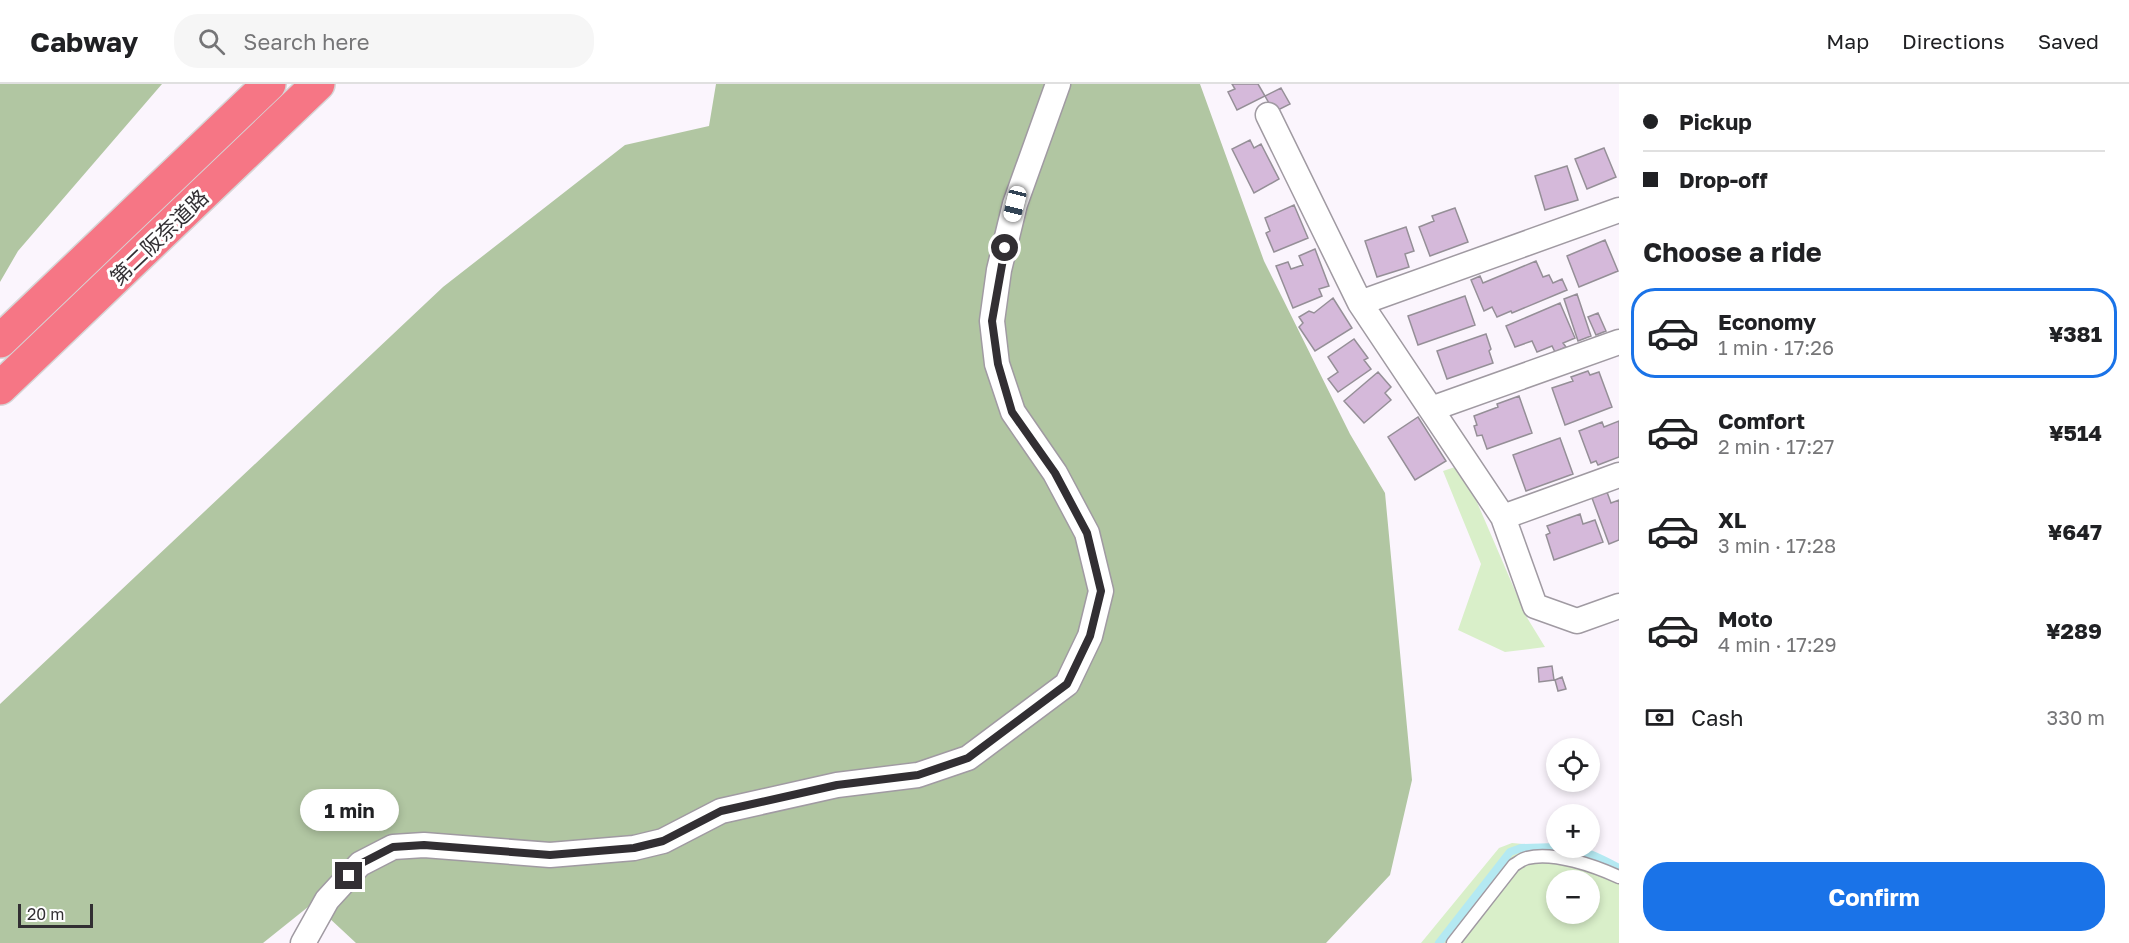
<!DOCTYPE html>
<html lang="en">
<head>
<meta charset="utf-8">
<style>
	:root { --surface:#fff; --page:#f6f6f6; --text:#202124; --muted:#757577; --line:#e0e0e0; --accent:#1a73e8 }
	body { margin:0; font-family:"Golos Text","Noto Sans JP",sans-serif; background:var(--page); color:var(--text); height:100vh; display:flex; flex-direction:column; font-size:22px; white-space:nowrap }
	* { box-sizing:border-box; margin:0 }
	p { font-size:20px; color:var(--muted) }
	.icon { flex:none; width:33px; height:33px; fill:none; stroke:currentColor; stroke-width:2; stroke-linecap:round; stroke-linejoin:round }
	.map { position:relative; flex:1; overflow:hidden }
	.details { display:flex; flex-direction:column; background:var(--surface); width:510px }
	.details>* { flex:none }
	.guide { display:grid; align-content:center; height:132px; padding:0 24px; background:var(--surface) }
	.controls { position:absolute; left:1546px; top:654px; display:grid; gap:12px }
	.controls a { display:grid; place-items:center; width:54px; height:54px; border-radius:50%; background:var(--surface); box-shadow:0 3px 9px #0003; font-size:30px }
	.scale { position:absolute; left:18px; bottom:15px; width:75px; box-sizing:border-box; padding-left:6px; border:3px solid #322f33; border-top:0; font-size:16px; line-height:21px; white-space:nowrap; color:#322f33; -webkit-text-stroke:4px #fff; paint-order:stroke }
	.end { position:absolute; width:27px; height:27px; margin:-14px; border:8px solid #322f33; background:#fff; box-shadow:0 0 0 3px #fff }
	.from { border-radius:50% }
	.bubble { position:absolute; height:42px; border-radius:21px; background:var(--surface); box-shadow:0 3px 9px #0003; font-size:20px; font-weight:700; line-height:42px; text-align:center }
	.car { position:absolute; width:18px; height:36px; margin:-18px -9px; border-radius:8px; box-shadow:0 0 4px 2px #0007; background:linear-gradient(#fff 24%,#345 0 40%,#fff 0 76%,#345 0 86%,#fff 0) }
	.guide b { display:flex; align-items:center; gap:21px; height:57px; font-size:22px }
	.guide b+b { border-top:2px solid var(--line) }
	.guide i { width:15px; height:15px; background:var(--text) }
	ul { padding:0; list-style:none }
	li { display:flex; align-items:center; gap:18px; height:90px; margin:0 12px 9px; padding:0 12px; border:3px solid transparent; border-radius:24px }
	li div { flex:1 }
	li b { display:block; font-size:22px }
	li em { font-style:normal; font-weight:700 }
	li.on { border-color:var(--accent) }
	li>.icon { width:54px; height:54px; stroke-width:1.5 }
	h2 { padding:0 24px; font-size:27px; line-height:72px }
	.pay { display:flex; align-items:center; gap:15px; height:66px; padding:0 24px; font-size:22px }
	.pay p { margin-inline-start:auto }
	.action { display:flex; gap:12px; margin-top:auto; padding:12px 24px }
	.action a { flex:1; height:69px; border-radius:24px; background:var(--accent); color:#fff; font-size:24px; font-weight:700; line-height:69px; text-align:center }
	header { display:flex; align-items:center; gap:36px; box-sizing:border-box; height:84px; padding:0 30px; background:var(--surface); border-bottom:2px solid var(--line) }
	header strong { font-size:28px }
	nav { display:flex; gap:33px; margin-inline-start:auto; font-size:21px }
	.search { width:420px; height:54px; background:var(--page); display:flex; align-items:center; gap:15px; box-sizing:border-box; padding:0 21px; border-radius:24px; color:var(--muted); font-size:22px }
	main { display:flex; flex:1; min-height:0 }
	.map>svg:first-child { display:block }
	.green { fill:#d9efc9; fill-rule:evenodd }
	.forest { fill:#b1c6a2 }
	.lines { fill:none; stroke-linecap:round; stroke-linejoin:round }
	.stream { stroke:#b4e9f2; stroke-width:8 }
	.building { fill:#d5b9da; stroke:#958f97; stroke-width:1.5 }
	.service-casing { stroke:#a09aa2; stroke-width:15 }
	.minor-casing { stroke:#a09aa2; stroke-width:27 }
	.motorway-casing { stroke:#d6d5d6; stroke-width:36 }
	.service { stroke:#fff; stroke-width:12 }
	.minor { stroke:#fff; stroke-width:24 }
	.motorway { stroke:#f67685; stroke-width:33 }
	.route { stroke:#322f33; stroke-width:8 }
	.labels { text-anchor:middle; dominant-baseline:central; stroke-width:6; stroke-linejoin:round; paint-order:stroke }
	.street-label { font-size:21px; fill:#322f33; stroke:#fff }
</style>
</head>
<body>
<header>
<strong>Cabway</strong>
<div class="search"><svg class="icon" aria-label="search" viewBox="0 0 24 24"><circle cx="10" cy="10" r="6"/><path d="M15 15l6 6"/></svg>Search here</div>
<nav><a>Map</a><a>Directions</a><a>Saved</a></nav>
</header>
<main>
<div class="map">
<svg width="1619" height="859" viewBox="0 0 1619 859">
	<rect width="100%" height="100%" fill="#fbf5fd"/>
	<path class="green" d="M1461,381L1526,532L1545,563L1505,568L1458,546L1481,480L1443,387Z
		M1512,759L1573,764L1619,782V859H1421L1499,764ZM1557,796H1590V830H1557Z"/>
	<path class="forest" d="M0,0H162L18,167L0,198Z
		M716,0H1200L1264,177L1350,350L1385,409L1412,696L1390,791L1326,859H356L313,819L263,859H0V620L443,203L625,61L709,42Z"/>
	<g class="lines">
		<path class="stream" d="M1564,764C1583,765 1602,775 1619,784
			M1439,859L1510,768L1521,764L1557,763"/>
	</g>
	<path class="building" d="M1232,0H1258L1265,12L1237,26L1228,8L1235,5Z
		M1281,4L1290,20L1274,28L1265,12Z
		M1250,56L1254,64L1261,60L1279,95L1254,109L1232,65Z
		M1604,64L1616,93L1587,105L1575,75Z
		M1567,82L1578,116L1545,126L1535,92Z
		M1294,121L1308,154L1274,168L1266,149L1270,147L1265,134Z
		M1455,124L1468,158L1430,172L1419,143L1434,137L1432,132Z
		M1406,143L1414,167L1405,170L1409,183L1377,193L1365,157Z
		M1605,156L1618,187L1579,203L1567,172Z
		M1315,165L1329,202L1319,205L1322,212L1293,224L1276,182L1288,178L1291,185L1303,181L1299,172Z
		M1536,177L1543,193L1549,191L1553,199L1562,195L1567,206L1512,229L1511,227L1497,233L1492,223L1484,227L1471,196L1480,192L1483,199Z
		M1577,210L1591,252L1578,257L1564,215Z
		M1465,212L1475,241L1418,261L1408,232Z
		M1333,214L1352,244L1315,267L1299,243L1303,239L1299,233L1309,227L1314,229Z
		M1560,219L1575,254L1563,259L1566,263L1555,268L1552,262L1537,268L1532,257L1515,263L1506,242Z
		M1598,229L1606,247L1596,251L1588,233Z
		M1486,250L1491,265L1489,267L1493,279L1447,295L1437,267Z
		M1354,255L1368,274L1364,276L1371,285L1338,308L1328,295L1338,288L1328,273Z
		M1588,287L1590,291L1599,288L1612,323L1565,341L1552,304L1573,297L1571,293Z
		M1378,288L1391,303L1385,309L1391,316L1364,339L1344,317Z
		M1519,312L1532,349L1487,365L1482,351L1477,352L1474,342L1477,341L1474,332L1498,323L1497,320Z
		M1418,333L1446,377L1415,396L1388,353Z
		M1619,337V373L1598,381L1596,377L1591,379L1579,347L1602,338L1604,343Z
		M1560,354L1573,390L1526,407L1513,371Z
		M1607,408L1611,419L1619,416V456L1609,460L1592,414Z
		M1580,430L1583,440L1595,436L1603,458L1554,476L1546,451L1550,449L1547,442Z
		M1552,582L1554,596L1539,598L1538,584Z
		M1562,593L1566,605L1558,607L1555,596Z"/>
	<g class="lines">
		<g class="service-casing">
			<path id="service" d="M1453,859L1514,781C1518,779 1522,775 1527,774C1553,767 1595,782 1619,793"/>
		</g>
		<g class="minor-casing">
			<path id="minor" d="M1268,31L1360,219L1503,433L1535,522L1577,537L1619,522
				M1360,219L1619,126
				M1431,325L1619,258
				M1503,433L1619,391
				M303,859L327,816L360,780L393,763L424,761L550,771L634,764L663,757L721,727L837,701L918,691L968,674L1067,600L1090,552L1101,507L1087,449L1055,389L1013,328L997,280L992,237L999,186L1015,120L1058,0"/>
		</g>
		<g class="motorway-casing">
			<path id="motorway" d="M0,257L269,0
				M0,304L318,0"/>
		</g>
		<use href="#service" class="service"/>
		<use href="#minor" class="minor"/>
		<use href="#motorway" class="motorway"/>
	</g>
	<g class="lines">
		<path class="route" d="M349,792L360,780L393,763L424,761L550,771L634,764L663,757L721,727L837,701L918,691L968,674L1067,600L1090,552L1101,507L1087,449L1055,389L1012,328L998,280L992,237L1005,164"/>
	</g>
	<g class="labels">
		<g class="street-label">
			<text transform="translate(159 153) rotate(-44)">第二阪奈道路</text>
		</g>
	</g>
</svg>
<div class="controls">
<a><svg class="icon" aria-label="locate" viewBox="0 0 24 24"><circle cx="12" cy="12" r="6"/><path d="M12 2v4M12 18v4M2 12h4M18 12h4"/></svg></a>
<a>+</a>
<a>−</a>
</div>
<div class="scale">20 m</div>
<i class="end from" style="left:1005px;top:164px"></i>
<i class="end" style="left:349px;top:792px"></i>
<div class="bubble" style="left:300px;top:705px;width:99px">1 min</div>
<i class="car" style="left:1015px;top:120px;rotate:194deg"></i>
</div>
<section class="details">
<div class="guide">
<b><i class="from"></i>Pickup</b>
<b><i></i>Drop-off</b>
</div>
<h2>Choose a ride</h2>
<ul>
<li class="on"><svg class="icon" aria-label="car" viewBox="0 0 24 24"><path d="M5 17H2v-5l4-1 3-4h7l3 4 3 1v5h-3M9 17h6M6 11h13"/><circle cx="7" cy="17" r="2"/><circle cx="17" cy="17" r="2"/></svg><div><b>Economy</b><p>1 min · 17:26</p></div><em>¥381</em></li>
<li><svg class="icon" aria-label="car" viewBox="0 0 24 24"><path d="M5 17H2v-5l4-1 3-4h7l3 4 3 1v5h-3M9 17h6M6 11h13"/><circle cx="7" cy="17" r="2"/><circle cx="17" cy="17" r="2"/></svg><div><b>Comfort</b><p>2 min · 17:27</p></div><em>¥514</em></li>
<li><svg class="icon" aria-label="car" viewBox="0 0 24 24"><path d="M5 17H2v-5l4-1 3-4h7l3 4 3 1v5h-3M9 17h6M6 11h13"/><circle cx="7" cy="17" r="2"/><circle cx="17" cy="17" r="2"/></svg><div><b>XL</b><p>3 min · 17:28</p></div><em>¥647</em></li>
<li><svg class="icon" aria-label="car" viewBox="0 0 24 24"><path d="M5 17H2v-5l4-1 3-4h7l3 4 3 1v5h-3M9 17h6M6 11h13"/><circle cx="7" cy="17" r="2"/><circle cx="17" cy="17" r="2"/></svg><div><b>Moto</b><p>4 min · 17:29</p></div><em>¥289</em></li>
</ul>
<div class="pay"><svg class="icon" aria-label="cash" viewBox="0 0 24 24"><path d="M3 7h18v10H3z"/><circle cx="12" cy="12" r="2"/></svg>Cash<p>330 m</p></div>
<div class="action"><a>Confirm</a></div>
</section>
</main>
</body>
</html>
